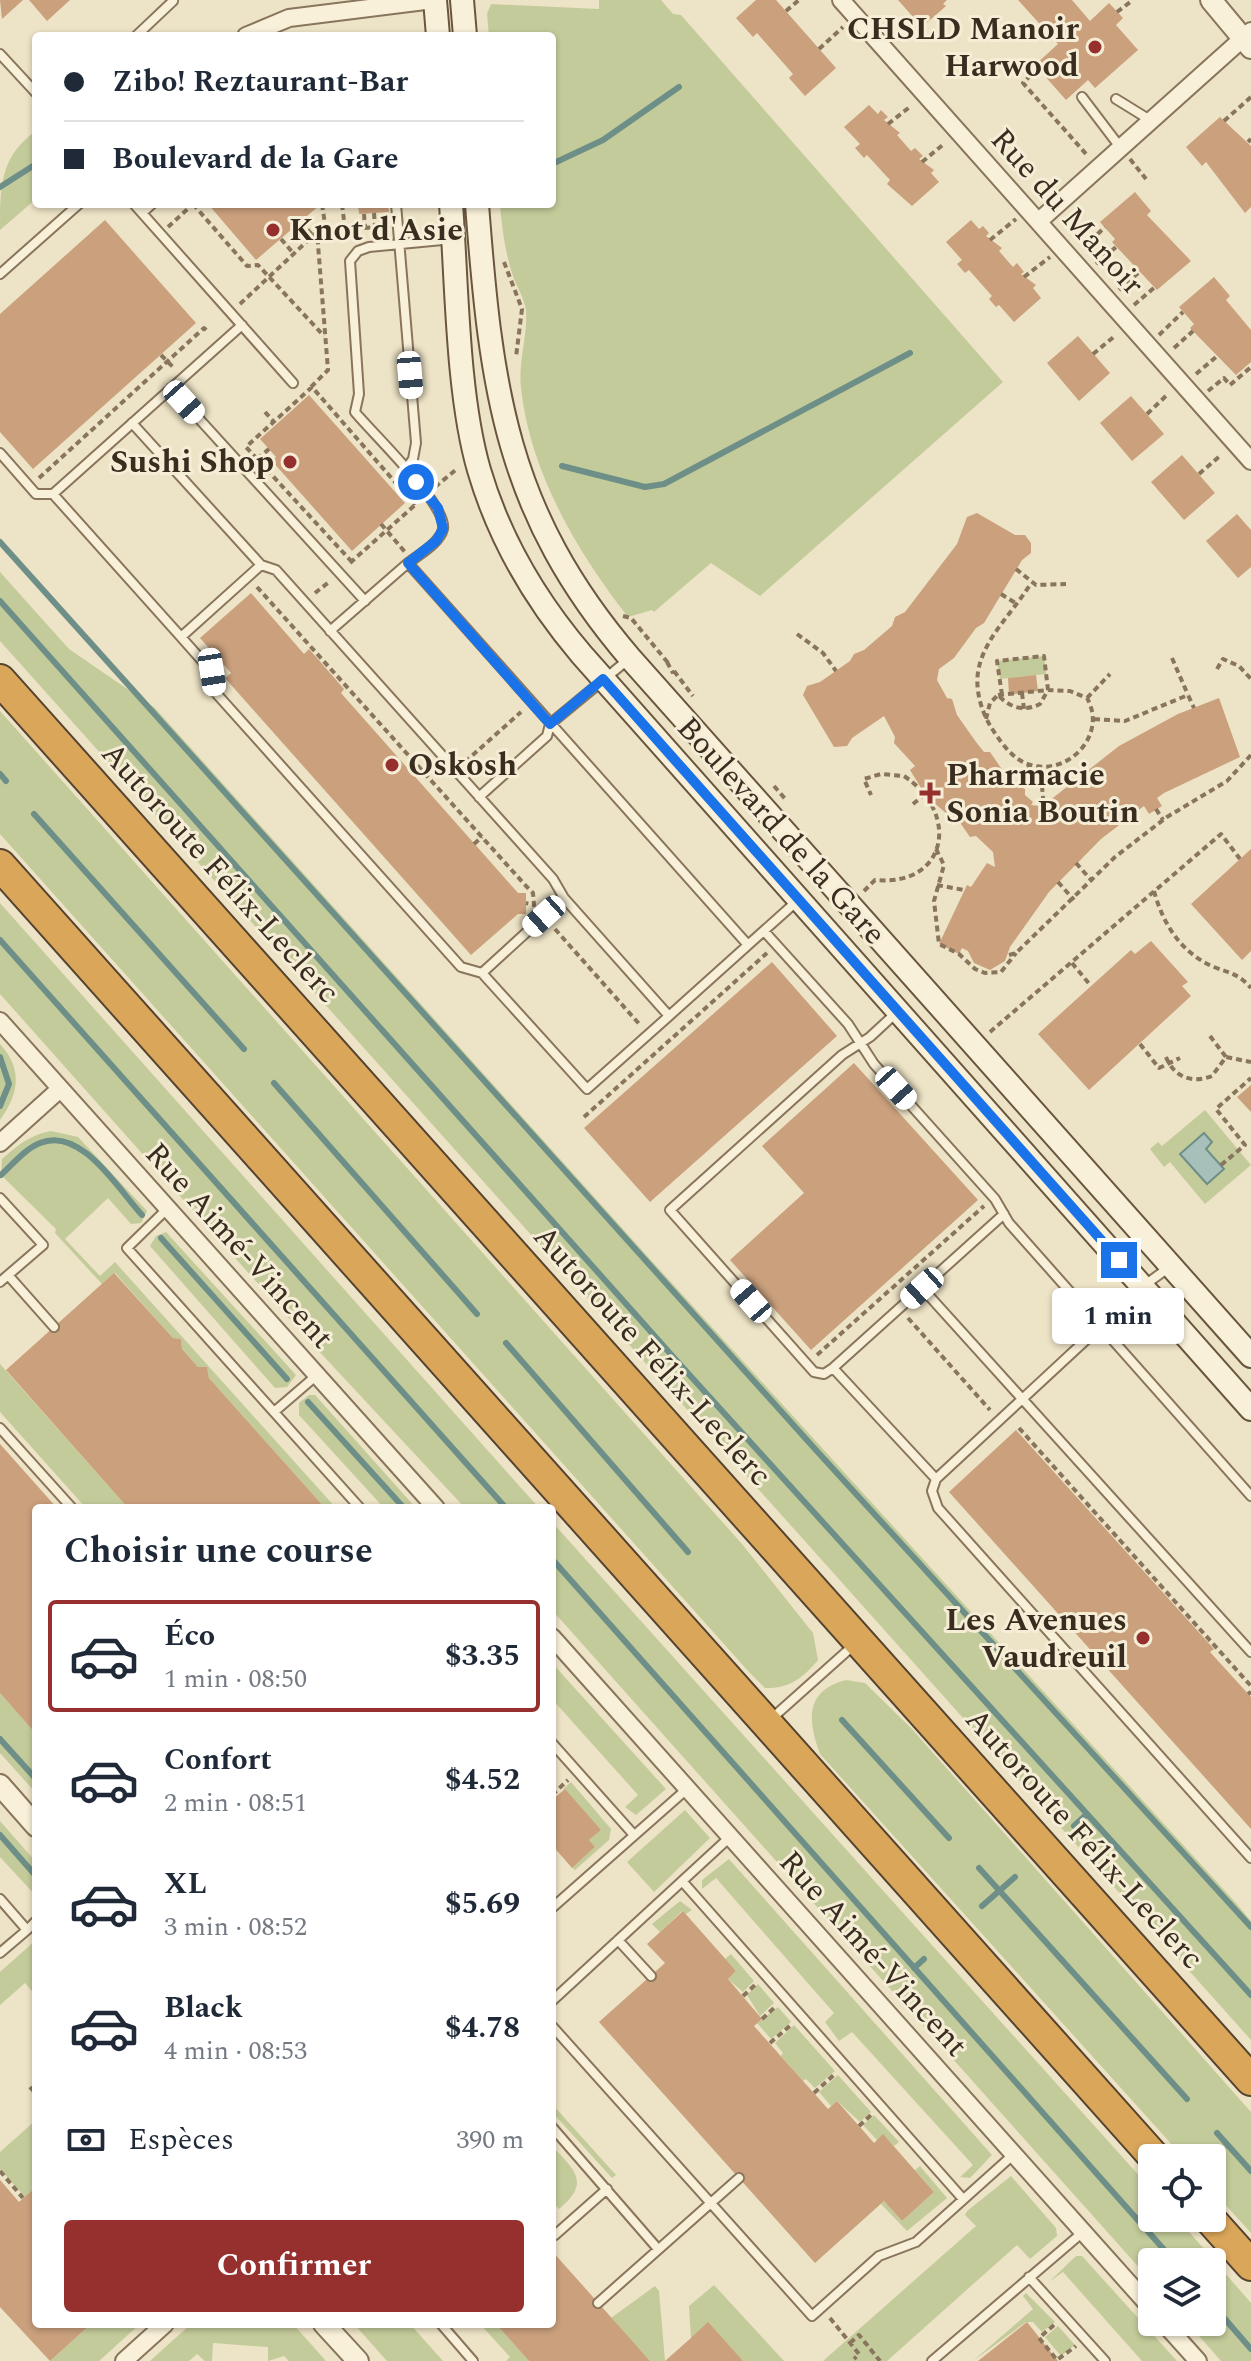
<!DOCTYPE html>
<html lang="fr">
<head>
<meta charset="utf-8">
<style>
	:root { --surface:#fff; --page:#f2f2f3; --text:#1f2937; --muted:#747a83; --line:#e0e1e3; --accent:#96302e }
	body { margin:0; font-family:Spectral,serif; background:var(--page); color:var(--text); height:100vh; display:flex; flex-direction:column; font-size:30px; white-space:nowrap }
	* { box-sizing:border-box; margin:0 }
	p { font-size:26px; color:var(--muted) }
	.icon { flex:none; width:44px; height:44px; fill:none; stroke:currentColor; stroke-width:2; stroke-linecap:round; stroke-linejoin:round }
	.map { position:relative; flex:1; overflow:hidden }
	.panel { position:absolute; left:32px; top:1504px; width:524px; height:824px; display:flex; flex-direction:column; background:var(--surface); border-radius:8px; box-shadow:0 2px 6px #0004 }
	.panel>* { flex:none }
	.guide { position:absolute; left:32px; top:32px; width:524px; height:176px; border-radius:8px; box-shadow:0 2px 6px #0004; display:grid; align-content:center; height:176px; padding:0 32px; background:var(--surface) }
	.tools { position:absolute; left:1138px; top:2144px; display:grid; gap:16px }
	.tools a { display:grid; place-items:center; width:88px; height:88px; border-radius:8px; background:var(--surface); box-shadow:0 2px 6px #0004; font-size:40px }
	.end { position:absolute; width:36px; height:36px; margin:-18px; border:10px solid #1a73e8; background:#fff; box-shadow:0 0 0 4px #fff }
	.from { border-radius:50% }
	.bubble { position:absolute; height:56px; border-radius:8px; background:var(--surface); box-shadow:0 2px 6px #0004; font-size:26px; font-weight:700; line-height:56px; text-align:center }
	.car { position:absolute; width:24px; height:48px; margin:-24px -12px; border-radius:10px; box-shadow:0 0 6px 2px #0007; background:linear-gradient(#fff 24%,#345 0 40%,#fff 0 76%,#345 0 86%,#fff 0) }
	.guide b { display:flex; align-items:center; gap:28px; height:76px; font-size:30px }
	.guide b+b { border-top:2px solid var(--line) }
	.guide i { width:20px; height:20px; background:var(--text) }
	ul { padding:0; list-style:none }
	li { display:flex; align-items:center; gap:24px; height:112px; margin:0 16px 12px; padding:0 16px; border:4px solid transparent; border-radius:8px }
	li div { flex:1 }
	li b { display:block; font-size:30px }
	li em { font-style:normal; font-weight:700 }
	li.current { border-color:var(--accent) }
	li>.icon { width:72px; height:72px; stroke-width:1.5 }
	h2 { padding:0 32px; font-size:36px; line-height:96px }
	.pay { display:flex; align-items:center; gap:20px; height:88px; padding:0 32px; font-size:30px }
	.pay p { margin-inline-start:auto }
	.action { display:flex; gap:16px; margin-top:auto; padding:16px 32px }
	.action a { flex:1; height:92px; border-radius:8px; background:var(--accent); color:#fff; font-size:32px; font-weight:700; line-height:92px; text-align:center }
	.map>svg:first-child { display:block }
	.green { fill:#c4cb9a }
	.water { fill:#a7c1ba; stroke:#6e8f88; stroke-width:2 }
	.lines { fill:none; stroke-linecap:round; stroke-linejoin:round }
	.stream { stroke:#6e8f88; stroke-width:6 }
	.building { fill:#caa07d }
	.service-casing { stroke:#88755c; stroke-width:12 }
	.minor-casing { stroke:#88755c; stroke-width:20 }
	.tertiary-casing { stroke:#88755c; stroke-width:24 }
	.secondary-casing { stroke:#6a563f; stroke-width:26 }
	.motorway-casing { stroke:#564330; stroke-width:34 }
	.path { stroke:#88755c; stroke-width:4; stroke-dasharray:6 4; stroke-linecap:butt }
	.service { stroke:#f8f0d9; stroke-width:8 }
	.minor { stroke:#f8f0d9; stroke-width:16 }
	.tertiary { stroke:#f8f0d9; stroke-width:20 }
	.secondary { stroke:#f8f0d9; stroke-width:22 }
	.motorway { stroke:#daa65a; stroke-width:30 }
	.route { stroke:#1a73e8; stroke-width:10 }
	.poi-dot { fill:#96302e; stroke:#f5edd6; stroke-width:3 }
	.labels { text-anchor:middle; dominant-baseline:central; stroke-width:6; stroke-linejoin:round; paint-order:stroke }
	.poi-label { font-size:32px; font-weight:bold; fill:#392d20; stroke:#f5edd6; text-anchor:end }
	.street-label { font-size:32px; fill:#392d20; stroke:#f5edd6 }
</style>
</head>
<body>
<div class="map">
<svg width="1251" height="2361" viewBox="0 0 1251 2361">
	<rect width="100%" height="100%" fill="#ede3c6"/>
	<path class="green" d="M599,0H661L673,14L681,15L1003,382L760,596L711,563L654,612L652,610L628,617C577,552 530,472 521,388C518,362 528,335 526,310C524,298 517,287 513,276C505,252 502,229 500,204H552V36H489L487,14L491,4L599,9Z
		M36,131V199L0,230C0,187 0,156 36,131Z
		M0,572L69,649L155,708L650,1259L1236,1903L1251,1921V2040L0,641Z
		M1044,656L1046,674L1000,679L997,661Z
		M0,711L742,1544L813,1633L818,1660C803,1678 789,1689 765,1688L749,1672L0,834Z
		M0,903L539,1508H465L302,1333L0,994Z
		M0,1044C23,1069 19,1094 0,1120Z
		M1205,1110L1251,1165L1205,1204L1170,1162L1164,1167L1150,1149L1158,1142L1162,1146Z
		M51,1131L78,1137L147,1211L141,1223L131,1224L108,1198L65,1239L100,1276L115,1262L336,1508H325L209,1378L207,1368L198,1367L182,1349L181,1339L173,1338L115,1273L102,1284L55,1233L56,1229L1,1175L2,1159C18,1145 30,1135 51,1131Z
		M166,1232L296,1375L287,1387L275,1388L150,1246L156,1236Z
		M0,1364L128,1508H86L0,1412Z
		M309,1395H315L416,1508H384L299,1415V1403Z
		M552,1522L1152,2190V2218H1177L1251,2303V2361H1221L1187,2322H1212V2262H1152V2282L552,1610Z
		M552,1663L666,1789L636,1815L625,1807L638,1795L552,1699Z
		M846,1680L865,1683L911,1728L1251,2112V2233L1212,2190V2158H1184L820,1754C808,1721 804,1691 846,1680Z
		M0,1693L36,1734V1793L0,1753Z
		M571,1782L611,1829L609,1840L575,1870L572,1868L595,1847L589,1840L601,1830L563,1789Z
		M685,1810L710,1838L654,1892L627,1862Z
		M0,1821L36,1862V1896L0,1857Z
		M729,1859L992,2155L970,2178L960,2177L973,2165L852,2032L839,2041L825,2022L834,2013L716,1878L702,1889V1880Z
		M680,1901L692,1910L686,1914L682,1911L660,1932L652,1924Z
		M36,1940V1996L25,1983L0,2005V1972Z
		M731,1954L754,1981L743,1992L728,1979L736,1971L725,1959Z
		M758,1984L774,2003L760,2016L747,1995Z
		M778,2007L791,2022L771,2039L757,2023Z
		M794,2025L835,2071L815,2088L806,2079L803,2081L781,2056L783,2053L775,2043Z
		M838,2075L871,2112L860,2122L837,2101L831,2106L819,2092Z
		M552,2104L616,2175L612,2178L552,2112Z
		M874,2115L899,2142L894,2146L883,2135L877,2140L863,2125Z
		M36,2120V2187L25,2197L0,2169V2152Z
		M552,2146C575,2170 591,2183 559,2209L552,2201Z
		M920,2166L947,2198L907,2231L881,2204L884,2201L902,2221L934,2192L915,2170Z
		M1011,2176L1056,2228L1057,2236L1030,2259L1017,2245L887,2361H823L976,2226L965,2215L967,2211Z
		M1076,2256H1082L1177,2361H1142L1063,2272L1049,2282Z
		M714,2285L784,2361H743L691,2338L689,2306Z
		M655,2286L659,2291L665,2361H650L611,2318Z
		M1026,2293L1055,2322L1042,2332L1033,2322H1026L973,2361L1033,2309L1023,2296Z
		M91,2324H140L99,2361H50Z
		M191,2324H293L326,2361H289L284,2356L268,2361V2347L213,2343L212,2361H205L197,2354L189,2361H150Z
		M354,2324H410L443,2361H387Z
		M480,2324H496L529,2361H506L510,2357Z
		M1058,2326L1075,2345L1061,2356L1045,2337Z"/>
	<path class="water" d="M1204,1133L1212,1142L1206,1149L1224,1169L1207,1184L1180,1154Z"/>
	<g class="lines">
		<path class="stream" d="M552,164L603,140L679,87
			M0,187L36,164
			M562,466L645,487L664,484L910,353
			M0,542L815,1449L1251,1927
			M0,601L676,1360L1251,1995
			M0,774L6,781
			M34,814L244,1049
			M0,940L506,1508
			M0,1057L9,1084L0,1106
			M274,1083L477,1314
			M1,1175C13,1164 25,1149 40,1143C81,1126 118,1189 142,1215
			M161,1238L287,1379
			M506,1343L688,1552
			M308,1402L404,1508
			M552,1559L1175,2262
			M842,1720L949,1838
			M0,1739L36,1779
			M1074,1826L1087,1814
			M0,1835L36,1876
			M979,1868L1187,2099
			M982,1906L1015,1877
			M914,1968L924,1959
			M1217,2133L1251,2171
			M1212,2304L1251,2349"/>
	</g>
	<path class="building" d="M0,0H23L2,19Z
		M29,0H70L47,21Z
		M756,0H776L836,68L805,96L789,78L793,74L757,33L753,37L736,18Z
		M898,0H947L943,4L946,6L922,27Z
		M1018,0H1072L1090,21L1109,3L1123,18L1116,25L1138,50L1095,88L1088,80L1066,100L1035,65L1058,44Z
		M869,105L878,114L881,110L888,117L884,120L900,133L897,135L911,151L915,148L923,156L919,159L934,170L931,173L939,182L912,206L887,184L890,180L867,155L864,158L855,148L860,144L844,127Z
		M1220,117L1251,146V207L1245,213L1206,162L1202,166L1186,147Z
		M1135,192L1151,211L1147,215L1191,261L1157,290L1112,242L1115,239L1100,222Z
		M208,204H321L256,260Z
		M358,204H388L389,212L359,214Z
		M105,220L196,323L33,469L0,432V314Z
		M971,220L979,229L983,226L989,233L986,236L1002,248L999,251L1013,267L1017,263L1024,272L1021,274L1036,285L1033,288L1041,298L1014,322L999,305L996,307L989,299L992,296L969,270L965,273L957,264L962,260L946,242Z
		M1214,277L1230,296L1226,300L1251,330V362L1236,375L1190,328L1194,324L1179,307Z
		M1078,336L1110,373L1079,401L1047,363Z
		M309,395L405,503L352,551L272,461L276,457L260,439Z
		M1131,396L1164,434L1132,461L1100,423Z
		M1182,455L1215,493L1184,520L1151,482Z
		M977,513L1015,535H1025L1031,543V553L1022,560L984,623L976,628L954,658L939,669L937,680L947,698L952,699L957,715L976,742L984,752H990L1010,781L1025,789V795L1033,802L1031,805L1049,807V801L1119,746L1178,714L1219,698L1240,757L1164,793L1157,798L1162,806L1149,814L1144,806L1101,839L1049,892L1010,947L1005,961L990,970L974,963L968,951L962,948L959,954L939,944L967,885L971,887L987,863L995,867L993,852L976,836L970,837L952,811L947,814L926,796L910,770L915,766L894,743L895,737L884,716L852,738L847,746L834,747L803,695L807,686L820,682L850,661L854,654L864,650L892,626L895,617L905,612L957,544L967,517Z
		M1237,514L1251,530V567L1238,578L1206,541Z
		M251,593L304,654L309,649L317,658L344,689L341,693L518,893H526V914H518L471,955L225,678L231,673L200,638Z
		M1036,675L1038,691L1009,695L1008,678Z
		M1251,849V951L1242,960L1191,904Z
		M1151,941L1188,982L1182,986L1191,996L1089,1090L1038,1034L1131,950L1135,954Z
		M772,962L837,1036L650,1202L584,1128Z
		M854,1063L978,1200L811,1350L730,1260L804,1193L762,1146Z
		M1251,1085V1112L1237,1097Z
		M114,1273L173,1338L181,1339L182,1349L198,1367H207L209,1378L325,1508H128L6,1370Z
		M1016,1430L1214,1649L1210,1652L1251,1697V1829L949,1492Z
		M0,1444L57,1508H36V1734L0,1693Z
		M565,1789L601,1830L589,1840L595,1847L572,1868L552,1845V1800Z
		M683,1911L736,1971L728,1979L762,2019L754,2026L828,2109L837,2101L874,2143L883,2134L934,2192L902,2221L884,2201L815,2263L599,2022L665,1963L647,1944Z
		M0,2180L19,2202L36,2187V2324H91L50,2361L0,2307Z
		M552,2251L650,2361H529L496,2324H552Z
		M708,2322L743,2361H665L691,2338Z
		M1027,2322L1058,2361H978Z"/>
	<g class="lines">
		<g class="service-casing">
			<path id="service" d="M136,36L173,1
				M0,54L36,93
				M1082,97L1120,147
				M1116,99L1150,120
				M134,204L293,383
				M396,204L416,443L413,459L405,470
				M142,213L152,204
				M0,274L79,204
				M171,388L365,601
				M132,423L261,565L276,570L553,879L564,898L669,1016L748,945
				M0,453L36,494H53L242,325
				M53,494L181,637L261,565
				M408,563C418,555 440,543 443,529C448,505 372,433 355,412L359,394L350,261L358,251L369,247L453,239
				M330,631L408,563L748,945L796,902
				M181,637L212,672L215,692L461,967L482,973
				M479,797L547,736L550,724L630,658
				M564,898L482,973L587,1089L669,1016
				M764,931L848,1024L874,1064L995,1199L1009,1223L1251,1496
				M0,1198L43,1245L0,1282
				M168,1208L127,1248L360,1508
				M1004,1214L833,1368L936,1479L1101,1326L1124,1300L1171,1266
				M8,1275L54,1327
				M922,1288L1251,1652
				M833,1368L824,1374L814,1372L670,1210L842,1055L870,1037L897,1012
				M274,1412L317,1375
				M0,1428L72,1508
				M936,1479L932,1491L938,1508L1251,1858
				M770,1720L855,1644
				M552,1743L634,1835
				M682,1881L963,2199
				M0,1899L27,1930L36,1921
				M552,1908L688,1788
				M618,1940L651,1976
				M0,1953L27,1930
				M552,2001L730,1837
				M552,2026L812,2316L879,2256L916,2242L1014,2154
				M552,2127L658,2249
				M552,2232L555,2235L607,2189
				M1029,2277L1105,2361
				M598,2303L739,2178
				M441,2324L473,2361
				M932,2361L1083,2232"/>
		</g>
		<g class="minor-casing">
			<path id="minor" d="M841,0L1251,461
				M246,36L289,18L433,0
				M1039,221L1251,31
				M0,1021L436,1508
				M0,1143L60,1089
				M552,1637L1152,2309
				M1163,2322L1198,2361
				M124,2361L165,2324"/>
		</g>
		<g class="tertiary-casing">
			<path id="tertiary" d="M1211,0L1251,48
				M0,1785L36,1826
				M324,2324L358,2361"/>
		</g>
		<g class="secondary-casing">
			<path id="secondary" d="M435,0L438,36
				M462,0L465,36
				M451,204C457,285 457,394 479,470C499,538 536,601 582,655L1251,1409
				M477,204C491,388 505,512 630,658L1251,1356"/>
		</g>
		<g class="motorway-casing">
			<path id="motorway" d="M0,680L1251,2080
				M0,865L1155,2158
				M1209,2218L1251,2265"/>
		</g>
		<path class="path" d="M786,11L799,0
			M1117,12L1133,0
			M819,49L843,27
			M1038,68L1023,83L1087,155
			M1224,121L1251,97
			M888,124L911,106
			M1248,142L1251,139
			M1130,159L1146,179
			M922,162L945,143
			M193,204L247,266L258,265L324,336
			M322,204L326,231
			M342,204L345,229
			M374,213L375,226
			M364,214L365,227
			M301,222L313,236
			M168,227L193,204
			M281,239L294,254
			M990,240L1016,219
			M1083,248L1105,227
			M504,262L522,309L516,357
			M1096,264L1116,247
			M1024,277L1050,257
			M1119,290L1138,273
			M240,304L317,232
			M1134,305L1155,287
			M1159,335L1183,312
			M1174,348L1193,331
			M1093,354L1116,335
			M161,355L175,369
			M1196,374L1216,357
			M311,387L328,370L317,232L387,226
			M1208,391L1224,378L1230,385L1251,367
			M265,412L274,422
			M1147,414L1168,394
			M257,459L269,449
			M1199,474L1221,455
			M39,478L204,328L208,332
			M435,487L458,468
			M381,524L405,552
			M352,562L246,447L312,387L415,505
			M350,563L415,505
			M1016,569L1036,585L1066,584
			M257,587L526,886L533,893L534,905L526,903
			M315,593L329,582
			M1001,594L1017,604
			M623,616L631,618L669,664
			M797,634L823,653L836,671
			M1172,658L1188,695
			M667,662L673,673
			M1217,669L1223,659L1239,666L1251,679
			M674,671L693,696
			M1022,693L1024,709
			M998,695L1048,690L1044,656L997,661L1002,695
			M1087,698L1110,674
			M986,719L990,703L998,695C1010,708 1024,712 1040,704L1048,690L1070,691L1087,698C1109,737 1064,780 1025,763C1011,757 999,740 991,727C981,711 974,687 979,667C986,636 1015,610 1031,583
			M1094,719L1125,721L1188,695L1194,708
			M465,762L521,712
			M1040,766L1044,807
			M774,786L787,801
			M1021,786L1027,781L1029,764
			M913,804L924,795
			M1156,809L1163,820
			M474,844L482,837
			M936,849L944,865L934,901L939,944L959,954L975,969L985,973L1001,972L1016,953
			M1076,863L1092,881
			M1058,882L1074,900
			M937,885L964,890
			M864,891L875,880C947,887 961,814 904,776L881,774L864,779L871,795
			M1154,891C1163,924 1181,953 1214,967C1230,973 1239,974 1251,988
			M555,929L641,1026
			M1009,955L1016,953L1115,857L1167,817L1227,781L1251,755
			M1072,963L1091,986
			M990,1032L1221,834L1240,859
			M1210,1036L1226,1057
			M1140,1044L1159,1068L1180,1058
			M1166,1057C1174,1077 1192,1084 1212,1076L1226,1057L1251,1062
			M584,1117L767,953
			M1221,1165L1245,1145L1216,1109L1251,1078
			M908,1318L990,1410
			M817,1355L984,1206
			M1019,1428L1251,1686
			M1248,1694L1251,1692
			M552,1795L568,1780
			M743,1996L756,1984
			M762,2019L775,2007
			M770,2043L792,2024
			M30,2087L36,2094
			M814,2093L836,2073
			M859,2126L872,2114
			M0,2171L23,2198
			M830,2318L859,2354L854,2359
			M1054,2325L1039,2338L1057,2360L1076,2346
			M850,2343L859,2335L880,2361"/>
		<use href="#service" class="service"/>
		<use href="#minor" class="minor"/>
		<use href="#tertiary" class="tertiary"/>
		<use href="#secondary" class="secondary"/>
		<use href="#motorway" class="motorway"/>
	</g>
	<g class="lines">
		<path class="route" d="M416,482L438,508L443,529L436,541L408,563L550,724L603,679L1119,1260"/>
	</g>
	<g class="poi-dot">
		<circle cx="1095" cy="47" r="8"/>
		<circle cx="273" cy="230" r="8"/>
		<circle cx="290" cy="462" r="8"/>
		<circle cx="392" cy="765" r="8"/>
		<path d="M926 781h8v8h8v8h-8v8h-8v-8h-8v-8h8z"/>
		<circle cx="1143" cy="1638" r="8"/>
	</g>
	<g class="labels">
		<g class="poi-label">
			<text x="1079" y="29">CHSLD Manoir<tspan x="1079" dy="37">Harwood</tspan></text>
			<text x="289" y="230" text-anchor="start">Knot d'Asie</text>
			<text x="274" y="462">Sushi Shop</text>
			<text x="408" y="765" text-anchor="start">Oskosh</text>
			<text x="946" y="775" text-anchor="start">Pharmacie<tspan x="946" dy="37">Sonia Boutin</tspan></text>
			<text x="1127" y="1620">Les Avenues<tspan x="1127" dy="37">Vaudreuil</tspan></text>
		</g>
		<g class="street-label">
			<text transform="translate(1067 212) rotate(48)">Rue du Manoir</text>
			<text transform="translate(781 831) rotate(48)">Boulevard de la Gare</text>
			<text transform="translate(220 873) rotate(48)">Autoroute Félix-Leclerc</text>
			<text transform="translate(239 1246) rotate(48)">Rue Aimé-Vincent</text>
			<text transform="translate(652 1356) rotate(48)">Autoroute Félix-Leclerc</text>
			<text transform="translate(1084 1839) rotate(48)">Autoroute Félix-Leclerc</text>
			<text transform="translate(873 1954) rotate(48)">Rue Aimé-Vincent</text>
		</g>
	</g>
</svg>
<div class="tools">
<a><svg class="icon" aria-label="locate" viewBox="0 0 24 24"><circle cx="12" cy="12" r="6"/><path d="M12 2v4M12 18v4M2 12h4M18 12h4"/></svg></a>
<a><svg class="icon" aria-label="layers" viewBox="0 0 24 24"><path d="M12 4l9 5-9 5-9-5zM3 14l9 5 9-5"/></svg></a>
</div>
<i class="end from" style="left:416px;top:482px"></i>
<i class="end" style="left:1119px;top:1260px"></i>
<div class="bubble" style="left:1052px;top:1288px;width:132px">1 min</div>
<i class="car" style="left:410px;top:375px;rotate:175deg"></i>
<i class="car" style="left:184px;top:402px;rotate:138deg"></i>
<i class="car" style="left:212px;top:672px;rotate:171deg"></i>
<i class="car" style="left:544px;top:916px;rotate:228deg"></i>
<i class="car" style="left:896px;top:1088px;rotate:138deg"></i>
<i class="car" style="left:922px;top:1288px;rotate:228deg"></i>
<i class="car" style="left:751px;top:1301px;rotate:319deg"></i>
<div class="guide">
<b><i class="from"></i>Zibo! Reztaurant-Bar</b>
<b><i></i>Boulevard de la Gare</b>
</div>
<section class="panel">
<h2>Choisir une course</h2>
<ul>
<li class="current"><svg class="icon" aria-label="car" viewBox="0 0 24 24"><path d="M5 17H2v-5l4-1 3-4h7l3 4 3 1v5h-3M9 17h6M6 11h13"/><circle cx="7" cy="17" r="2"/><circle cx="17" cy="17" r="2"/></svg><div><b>Éco</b><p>1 min · 08:50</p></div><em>$3.35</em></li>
<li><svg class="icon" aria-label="car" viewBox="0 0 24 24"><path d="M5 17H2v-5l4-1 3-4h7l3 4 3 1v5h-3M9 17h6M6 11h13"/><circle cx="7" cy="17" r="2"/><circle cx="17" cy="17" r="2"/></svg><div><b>Confort</b><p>2 min · 08:51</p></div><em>$4.52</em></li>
<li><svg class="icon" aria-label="car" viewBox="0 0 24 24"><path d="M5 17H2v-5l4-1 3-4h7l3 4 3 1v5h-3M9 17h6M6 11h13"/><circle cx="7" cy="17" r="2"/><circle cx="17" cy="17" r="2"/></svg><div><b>XL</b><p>3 min · 08:52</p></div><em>$5.69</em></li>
<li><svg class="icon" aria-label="car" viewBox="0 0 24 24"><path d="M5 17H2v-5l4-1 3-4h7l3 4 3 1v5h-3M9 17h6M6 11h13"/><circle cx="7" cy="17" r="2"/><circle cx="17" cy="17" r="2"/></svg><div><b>Black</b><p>4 min · 08:53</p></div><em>$4.78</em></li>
</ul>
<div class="pay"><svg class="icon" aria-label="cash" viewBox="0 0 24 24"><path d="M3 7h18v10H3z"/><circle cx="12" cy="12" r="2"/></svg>Espèces<p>390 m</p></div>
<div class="action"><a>Confirmer</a></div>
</section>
</div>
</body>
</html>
